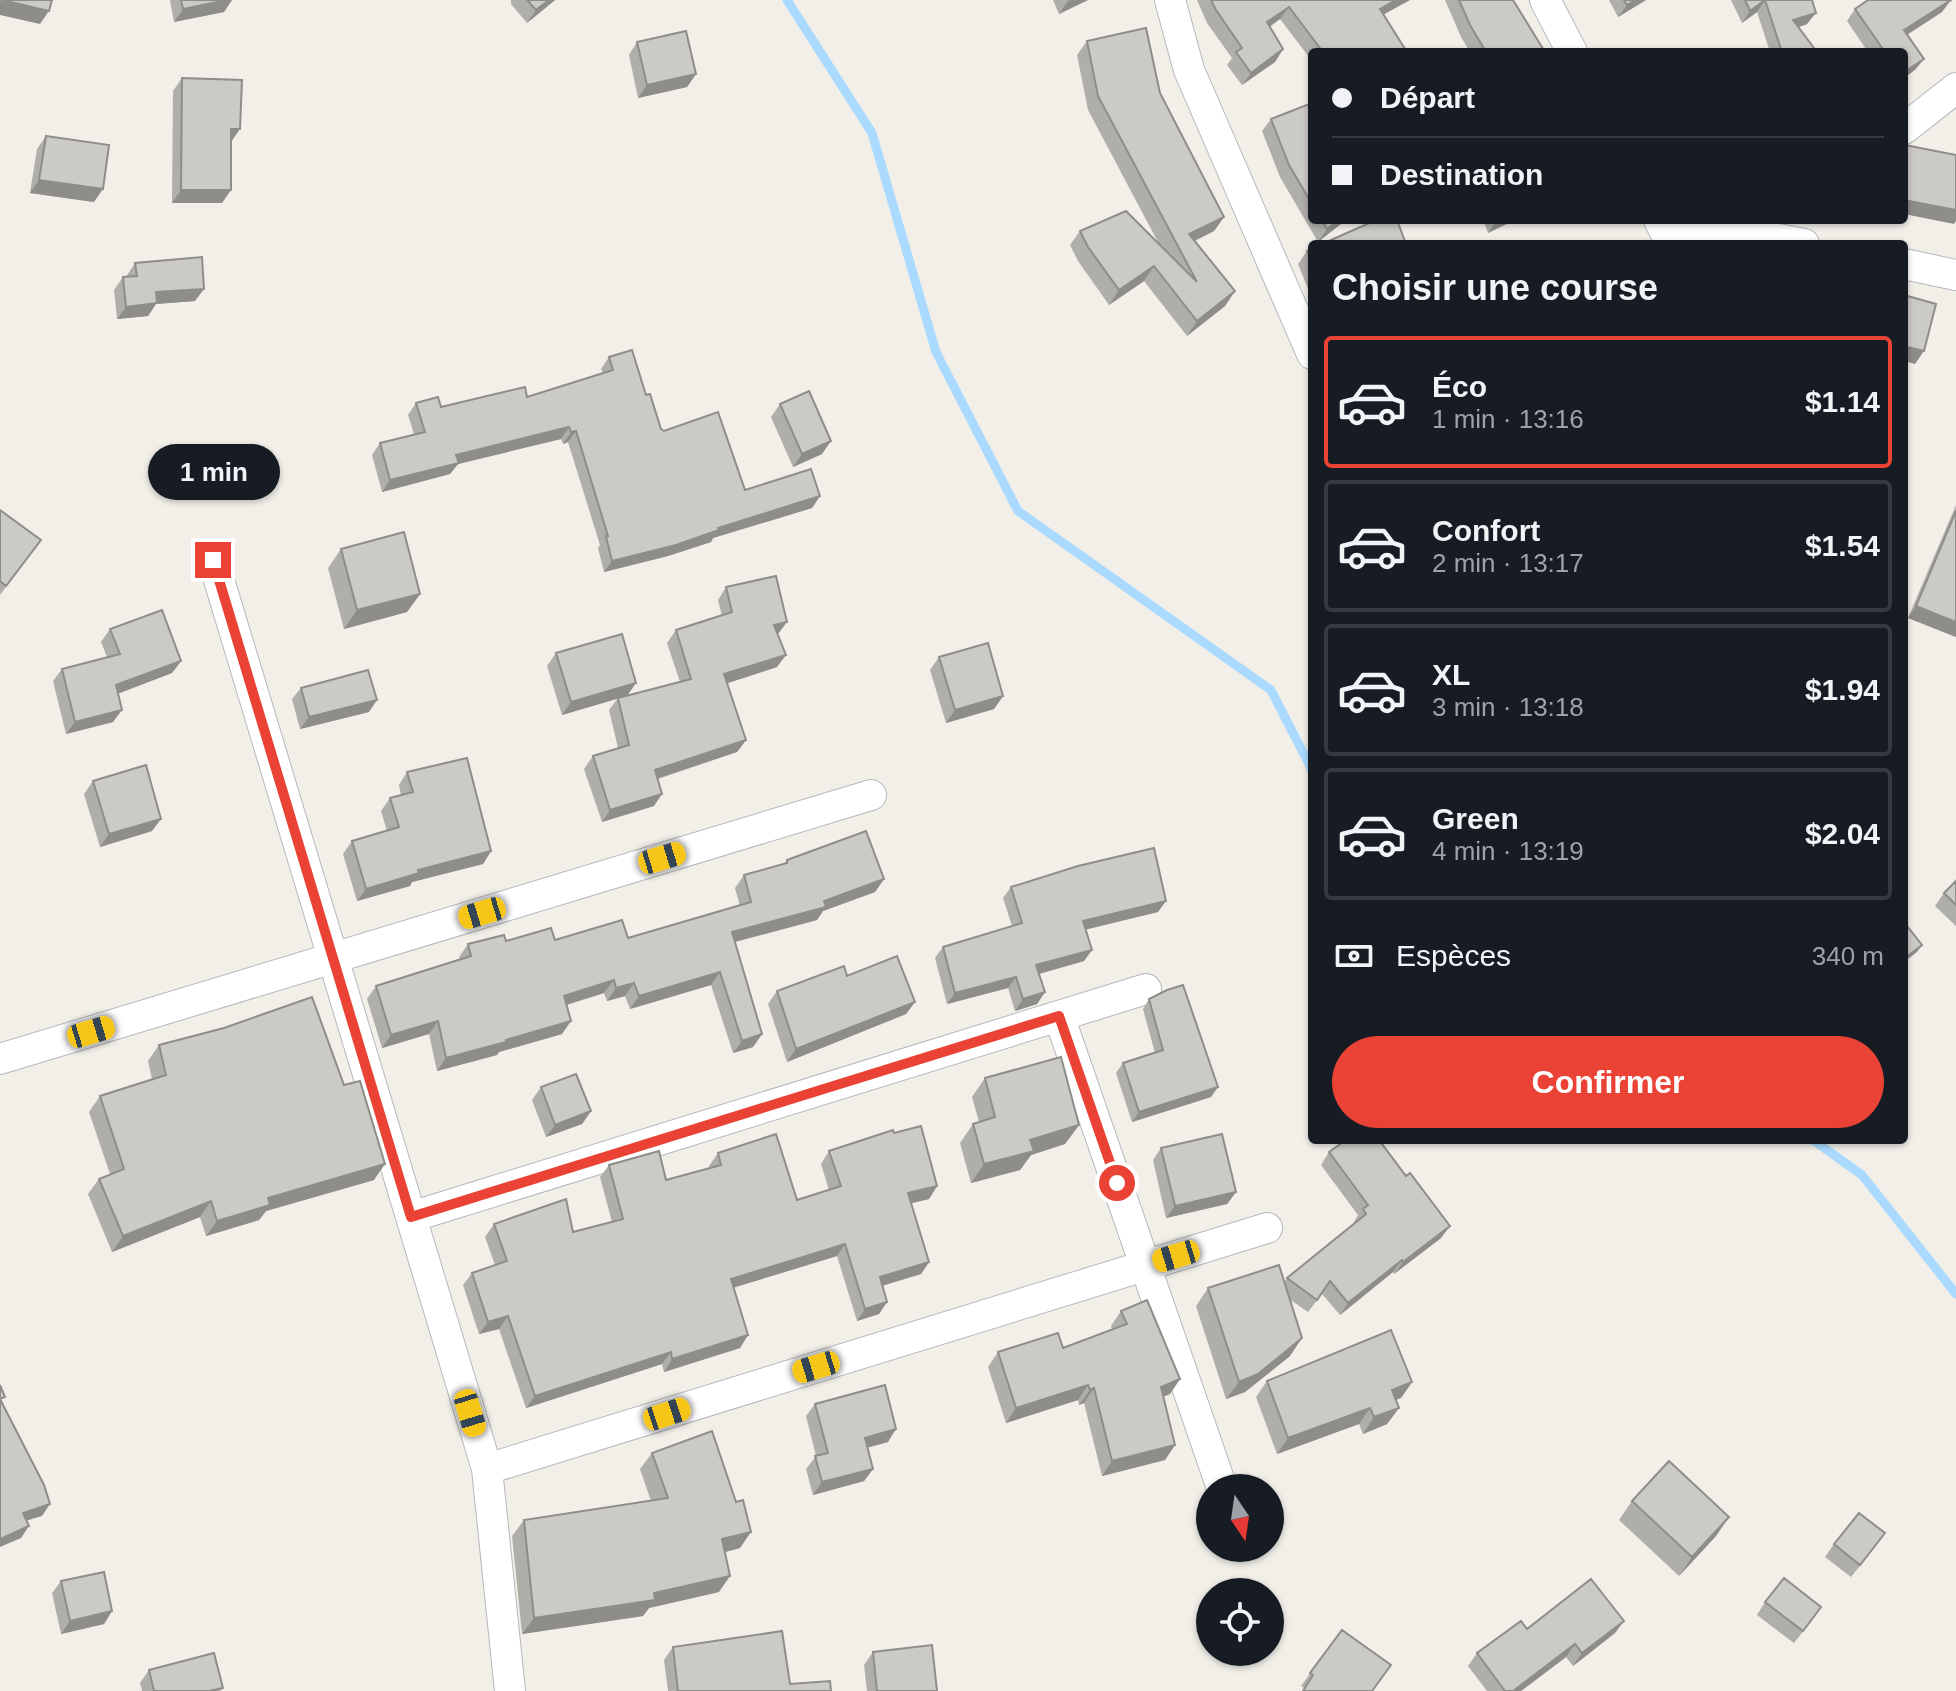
<!DOCTYPE html>
<html lang="fr">
<head>
<meta charset="utf-8">
<style>
	:root { --surface:#171b24; --page:#242831; --text:#f1f3f6; --muted:#9ea1a6; --line:#363941; --accent:#ea4335 }
	body { margin:0; font-family:Helvetica,sans-serif; background:var(--page); color:var(--text); height:100vh; display:flex; flex-direction:column; font-size:30px; white-space:nowrap }
	* { box-sizing:border-box; margin:0 }
	p { font-size:26px; color:var(--muted) }
	.icon { flex:none; width:44px; height:44px; fill:none; stroke:currentColor; stroke-width:2; stroke-linecap:round; stroke-linejoin:round }
	.map { position:relative; flex:1; overflow:hidden }
	.drawer { position:absolute; left:1308px; top:240px; width:600px; height:904px; display:flex; flex-direction:column; background:var(--surface); border-radius:8px; box-shadow:0 2px 6px #0004 }
	.drawer>* { flex:none }
	.hud { position:absolute; left:1308px; top:48px; width:600px; height:176px; border-radius:8px; box-shadow:0 2px 6px #0004; display:grid; align-content:center; height:176px; padding:0 24px; background:var(--surface) }
	.needle { width:52px; rotate:167deg }
	.buttons { position:absolute; left:1196px; top:1474px; display:grid; gap:16px }
	.buttons a { display:grid; place-items:center; width:88px; height:88px; border-radius:50%; background:var(--surface); box-shadow:0 2px 6px #0004; font-size:40px }
	.end { position:absolute; width:36px; height:36px; margin:-18px; border:10px solid #ea4335; background:#fff; box-shadow:0 0 0 4px #fff }
	.from { border-radius:50% }
	.bubble { position:absolute; height:56px; border-radius:28px; background:var(--surface); box-shadow:0 2px 6px #0004; font-size:26px; font-weight:700; line-height:56px; text-align:center }
	.car { position:absolute; width:24px; height:48px; margin:-24px -12px; border-radius:10px; box-shadow:0 0 6px 2px #0007; background:linear-gradient(#f5c518 24%,#345 0 40%,#f5c518 0 76%,#345 0 86%,#f5c518 0) }
	.hud b { display:flex; align-items:center; gap:28px; height:76px; font-size:30px }
	.hud b+b { border-top:2px solid var(--line) }
	.hud i { width:20px; height:20px; background:var(--text) }
	ul { padding:0; list-style:none }
	li { display:flex; align-items:center; gap:24px; height:132px; margin:0 16px 12px; padding:0 8px; border:4px solid var(--line); border-radius:8px }
	li div { flex:1 }
	li b { display:block; font-size:30px }
	li em { font-style:normal; font-weight:700 }
	li.current { border-color:var(--accent) }
	li>.icon { width:72px; height:72px; stroke-width:1.5 }
	h2 { padding:0 24px; font-size:36px; line-height:96px }
	.pay { display:flex; align-items:center; gap:20px; height:88px; padding:0 24px; font-size:30px }
	.pay p { margin-inline-start:auto }
	.button { display:flex; gap:16px; margin-top:auto; padding:16px 24px }
	.button a { flex:1; height:92px; border-radius:48px; background:var(--accent); color:#fff; font-size:32px; font-weight:700; line-height:92px; text-align:center }
	.map>svg:first-child { display:block }
	.lines { fill:none; stroke-linecap:round; stroke-linejoin:round }
	.stream { stroke:#aadaff; stroke-width:9 }
	.minor-casing { stroke:#b5b8bc; stroke-width:32 }
	.minor { stroke:#fff; stroke-width:30 }
	.wall { fill:#afaea9 }
	.shaded-wall { fill:#8f8d8a }
	.building { fill:#cccac5; stroke:#8f8d8a; stroke-width:2 }
	.route { stroke:#ea4335; stroke-width:10 }
</style>
</head>
<body>
<div class="map">
<svg width="1956" height="1691" viewBox="0 0 1956 1691">
	<rect width="100%" height="100%" fill="#f1efe8"/>
	<g class="lines">
		<path class="stream" d="M787,0L872,133L936,352L1018,511L1271,690L1312,770
			M1813,1140L1862,1175L1956,1294"/>
		<g class="minor-casing">
			<path id="minor" d="M1170,0L1189,70L1312,354
				M1545,0L1572,52
				M1904,129L1956,88
				M1659,220L1665,232L1768,237L1804,244
				M1904,264L1956,275
				M213,560L487,1469L510,1691
				M1059,1016L1222,1488
				M0,1059L871,795
				M411,1217L1146,989
				M487,1469L1267,1228"/>
		</g>
		<use href="#minor" class="minor"/>
	</g>
	<path class="wall" d="M170,0H232L224,12L174,22Z
		M511,0H555L527,23L511,4Z
		M1053,0H1088L1059,14Z
		M1197,0H1410L1383,15L1407,52H1312V61L1280,19L1270,27L1283,49L1275,62L1242,85L1227,65L1232,58L1207,23Z
		M1445,0H1513L1545,52H1470L1461,37Z
		M1609,0H1646L1618,17Z
		M1731,0H1812L1807,24L1799,27L1817,52H1770L1757,12L1742,23Z
		M1855,9L1942,12L1907,35L1915,70L1904,52H1868L1847,21Z
		M1087,41L1160,93L1224,217L1214,231L1195,241L1235,291L1225,306L1187,336L1144,281L1109,305L1078,261L1070,245L1080,231L1159,244L1088,110L1077,55Z
		M637,42L696,74L687,87L638,98L629,55Z
		M182,78L231,141L222,203H172L173,91Z
		M1312,103V220H1346L1318,242L1280,177L1262,131L1271,119Z
		M46,136L94,202L30,193L37,149Z
		M1483,220H1515L1488,233Z
		M1312,249V290L1309,291L1298,264L1307,251Z
		M135,263L195,301L156,304L148,316L117,319L114,290L123,277H126Z
		M609,357L646,395L661,429L745,490L820,496L812,508L713,538L711,542L668,556L604,572L598,548L600,545L568,442L563,444L561,439L458,464L450,474L382,492L372,455L380,443L414,434L408,415L416,403L441,407L527,397L603,373L601,369Z
		M780,404L822,454L793,467L771,417Z
		M1956,505V637L1908,618Z
		M0,510L41,540L0,595Z
		M341,549L420,594L407,612L344,629L328,568Z
		M726,587L778,635L777,667L727,683L746,740L737,752L658,779L654,806L602,822L584,769L593,756L618,748L609,710L618,698L562,715L547,666L556,653L627,696L680,682L667,643L676,630L722,616L718,600Z
		M110,629L181,661L172,673L118,693L113,722L66,734L53,681L62,669L107,657L101,642Z
		M939,657L1003,696L994,709L946,723L930,670Z
		M301,688L369,712L300,729L292,699Z
		M407,772L491,851L483,864L412,882L410,886L357,901L343,854L352,841L387,831L381,811L390,798L401,795L399,785Z
		M93,781L152,831L100,847L84,794Z
		M787,860L884,879L875,892L823,911L817,920L735,942L762,1034L753,1047L733,1053L711,985L630,1009L625,996L607,1001L604,993L567,1005L562,1034L499,1052L497,1055L437,1071L429,1034L382,1048L367,999L376,986L460,959L459,957L468,944L506,941L628,938L740,906L735,888L744,875L784,864Z
		M1956,881V926L1935,906L1944,893Z
		M1011,887L1158,912L1086,929L1092,950L1084,961L1039,974L1045,992L1037,1004L1015,1011L1008,988L947,1004L935,958L943,947L1012,926L1003,898Z
		M847,976L915,1002L906,1014L787,1062L768,1004L777,991Z
		M1149,999L1211,1097L1132,1122L1116,1073L1123,1063L1155,1053L1143,1009Z
		M159,1045L374,1180L266,1211L259,1220L206,1236L200,1217L112,1252L88,1194L99,1179L110,1174L89,1112L100,1096L152,1079L148,1061Z
		M985,1078L1079,1125L1065,1144L1031,1155L1020,1170L971,1183L960,1143L973,1124L979,1122L972,1097Z
		M541,1087L591,1111L582,1124L546,1137L532,1100Z
		M1161,1148L1236,1192L1227,1204L1166,1218L1153,1160Z
		M829,1151L937,1186L929,1199L911,1203L929,1262L921,1274L882,1286L887,1302L879,1314L857,1321L837,1256L733,1288L748,1335L740,1348L664,1372L662,1364L526,1408L499,1329L479,1334L463,1285L472,1273L495,1265L485,1237L494,1224L573,1232L612,1222L600,1177L609,1165L666,1180L710,1168L709,1166L718,1153L797,1200L829,1190L821,1164Z
		M1329,1152L1441,1238L1394,1274L1393,1272L1340,1315L1322,1294L1308,1312L1289,1299L1290,1356L1245,1392L1226,1399L1196,1306L1208,1288L1284,1283L1287,1278L1355,1223L1354,1222L1358,1215L1321,1165Z
		M1121,1311L1180,1379L1170,1394L1163,1397L1175,1445L1165,1460L1102,1476L1084,1403L1079,1405L1078,1400L1006,1423L988,1367L998,1352L1063,1348L1112,1330L1111,1326Z
		M1267,1381L1412,1382L1401,1398L1395,1400L1399,1408L1387,1424L1363,1434L1359,1424L1277,1454L1256,1397Z
		M815,1404L888,1442L868,1447L873,1469L864,1481L813,1495L806,1469L816,1456L806,1416Z
		M652,1453L740,1548L725,1552L719,1592L649,1608L643,1616L522,1634L512,1536L524,1520L651,1501L640,1469Z
		M1632,1501L1729,1517L1716,1536L1679,1576L1619,1520Z
		M1834,1544L1876,1546L1851,1577L1825,1557Z
		M61,1581L112,1611L104,1624L61,1634L52,1593Z
		M1765,1602L1812,1620L1794,1643L1757,1615Z
		M1527,1629L1615,1633L1573,1666L1566,1657L1521,1691H1487L1468,1666L1477,1653Z
		M1342,1630L1372,1691H1302L1304,1688L1301,1686Z
		M673,1647L790,1684L831,1691H668L664,1660Z
		M873,1652L937,1691H867L864,1665Z
		M149,1670L223,1688L220,1691H142L140,1683Z"/>
	<path class="shaded-wall" d="M0,0L49,11L40,24L0,15Z
		M227,0H232L224,12L174,22L183,9Z
		M549,0H555L527,23L536,10Z
		M1071,0H1088L1059,14L1068,1Z
		M1396,0H1410L1371,21L1380,9Z
		M1635,0H1646L1618,17L1627,5Z
		M1765,0L1757,12L1742,23L1750,11Z
		M1951,0L1942,12L1895,42L1904,30Z
		M1289,7L1280,19L1258,34L1267,22Z
		M1816,13L1807,24L1785,32L1793,20Z
		M1283,49L1275,62L1242,85L1251,73Z
		M1924,59L1915,70L1904,78V72Z
		M696,74L687,87L638,98L647,85Z
		M231,129H240L231,142Z
		M39,180L103,189L94,202L30,193Z
		M181,190H231L222,203H172Z
		M1904,200L1956,210V221L1954,224L1904,214Z
		M1224,217L1214,231L1179,248L1189,234Z
		M1339,220H1346L1318,242L1327,229Z
		M1497,220H1515L1488,233Z
		M1154,266L1144,281L1109,305L1119,290Z
		M204,289L195,301L156,304L148,316L117,319L126,307L156,292Z
		M1235,291L1225,306L1187,336L1197,321Z
		M1904,346L1924,351L1915,364L1904,361Z
		M569,427L561,439L458,464L450,474L382,492L390,480L456,455Z
		M576,431L568,442L563,444L571,432Z
		M831,441L822,454L793,467L802,454Z
		M820,496L812,508L713,538L711,542L668,556L604,572L612,561Z
		M420,594L407,612L344,629L357,610Z
		M1916,606L1956,622V637L1908,618Z
		M787,622L778,634L774,625Z
		M786,655L777,667L716,687L724,674Z
		M181,661L172,673L107,698L116,685Z
		M636,683L627,696L562,715L571,702Z
		M1003,696L994,709L946,723L955,710Z
		M377,700L369,712L300,729L309,717Z
		M122,710L113,722L66,734L75,722Z
		M746,740L737,752L646,782L655,770Z
		M662,794L654,806L602,822L610,810Z
		M161,819L152,831L100,847L109,834Z
		M491,851L483,864L412,882L410,886L357,901L366,889L418,870Z
		M884,879L875,892L823,911L817,920L723,945L732,932L824,901Z
		M1166,901L1158,912L1076,932L1083,921Z
		M1922,945L1917,952L1904,962V959Z
		M1092,950L1084,961L1028,977L1036,965Z
		M720,972L711,985L630,1009L639,996Z
		M1016,977L1008,988L947,1004L955,993Z
		M614,980L604,993L555,1008L564,996Z
		M634,983L625,996L607,1001L616,988Z
		M1045,992L1037,1004L1015,1011L1023,999Z
		M915,1002L906,1014L787,1062L796,1049Z
		M438,1021L429,1034L382,1048L391,1035Z
		M571,1021L562,1034L499,1052L497,1055L437,1071L446,1058Z
		M762,1034L753,1047L733,1053L742,1041Z
		M1218,1087L1211,1097L1132,1122L1139,1112Z
		M591,1111L582,1124L546,1137L555,1125Z
		M1079,1125L1065,1144L1031,1155L1020,1170L971,1183L984,1164L1030,1140Z
		M385,1164L374,1180L266,1211L259,1220L206,1236L217,1221L268,1198Z
		M937,1186L929,1199L900,1206L908,1193Z
		M1236,1192L1227,1204L1166,1218L1175,1206Z
		M211,1201L200,1217L112,1252L123,1236Z
		M1450,1226L1441,1238L1394,1274L1403,1262Z
		M845,1244L837,1256L722,1291L731,1279Z
		M1402,1260L1393,1272L1340,1315L1348,1303Z
		M929,1262L921,1274L871,1289L880,1277Z
		M887,1302L879,1314L857,1321L865,1309Z
		M508,1316L499,1329L479,1334L488,1322Z
		M748,1335L740,1348L664,1372L672,1359Z
		M1302,1338L1290,1356L1245,1392L1226,1399L1239,1382Z
		M671,1352L662,1364L526,1408L535,1396Z
		M1180,1379L1170,1394L1150,1402L1161,1387Z
		M1412,1382L1401,1398L1380,1406L1392,1390Z
		M1088,1385L1078,1400L1006,1423L1016,1408Z
		M1094,1388L1084,1403L1079,1405L1090,1390Z
		M1370,1408L1359,1424L1277,1454L1288,1438Z
		M1399,1408L1387,1424L1363,1434L1374,1417Z
		M896,1429L888,1442L856,1451L865,1438Z
		M1175,1445L1165,1460L1102,1476L1112,1461Z
		M873,1469L864,1481L813,1495L822,1482Z
		M50,1504L42,1516L15,1524L23,1513Z
		M1729,1517L1716,1536L1679,1576L1692,1557Z
		M29,1526L21,1538L0,1547V1539Z
		M751,1532L740,1548L710,1556L722,1539Z
		M730,1576L719,1592L649,1608L643,1616L522,1634L534,1618Z
		M112,1611L104,1624L61,1634L70,1621Z
		M1624,1621L1615,1633L1573,1666L1582,1653Z
		M1575,1644L1566,1657L1521,1691H1513Z"/>
	<path class="building" d="M2,0H52L49,11Z
		M181,0H227L183,9Z
		M527,0H549L536,10Z
		M1211,0H1396L1380,9L1407,52H1323L1289,7L1267,22L1283,49L1251,73L1236,52L1242,48L1216,10Z
		M1459,0H1513L1545,52H1486L1470,25Z
		M1624,0H1635L1627,5Z
		M1745,0H1765L1750,11Z
		M1765,0H1812L1816,13L1793,20L1817,52H1782Z
		M1868,0H1951L1904,30L1924,59L1904,72V52H1885L1855,9Z
		M1146,28L1160,93L1224,217L1189,234L1235,291L1197,321L1154,266L1119,290L1088,247L1080,231L1126,211L1197,282L1098,96L1087,41Z
		M686,31L696,74L647,85L637,42Z
		M182,78L242,80L240,129H231V190H181Z
		M1312,103V204L1289,165L1271,119Z
		M46,136L109,145L103,189L39,180Z
		M1905,145L1956,155V210L1904,200V151Z
		M1322,220H1339L1327,229Z
		M1376,220H1397L1406,244H1322Z
		M1312,249V263L1307,251Z
		M202,257L204,289L156,292L157,303L126,307L123,277L137,276L135,263Z
		M1904,295L1936,304L1924,351L1904,346Z
		M632,350L646,395L650,394L661,429L664,431L718,412L745,490L811,469L820,496L718,528L719,530L676,545L612,561L606,536H608L576,431L571,432L569,427L456,455L459,463L390,480L380,443L425,432L416,403L438,397L441,407L525,387L527,397L613,370L609,357Z
		M809,391L831,441L802,454L780,404Z
		M0,510L41,540L6,586L0,581Z
		M1956,511V622L1916,606Z
		M404,532L420,594L357,610L341,549Z
		M776,576L787,622L774,625L786,655L724,674L746,740L655,770L662,794L610,810L593,756L629,745L618,698L691,679L676,630L732,612L726,587Z
		M162,610L181,661L116,685L122,710L75,722L62,669L120,654L110,629Z
		M622,634L636,683L571,702L556,653Z
		M988,643L1003,696L955,710L939,657Z
		M368,670L377,700L309,717L301,688Z
		M467,758L491,851L418,870L419,873L366,889L352,841L399,827L390,798L413,792L407,772Z
		M146,765L161,819L109,834L93,781Z
		M866,831L884,879L824,901L826,907L732,932L762,1034L742,1041L720,972L639,996L634,983L616,988L614,980L564,996L571,1021L506,1040V1042L446,1058L438,1021L391,1035L376,986L471,956L468,944L504,935L506,941L551,928L555,940L622,920L628,938L751,902L744,875L787,863V860Z
		M1154,848L1166,901L1083,921L1092,950L1036,965L1045,992L1023,999L1016,977L955,993L943,947L1022,923L1011,887L1078,866Z
		M1956,881V905L1944,893Z
		M1904,922L1922,945L1904,959Z
		M897,956L915,1002L796,1049L777,991L844,966L847,976Z
		M1183,985L1218,1087L1139,1112L1123,1063L1163,1050L1149,999L1167,990Z
		M312,997L344,1085L360,1081L385,1164L268,1198L270,1205L217,1221L211,1201L123,1236L99,1179L124,1169L100,1096L166,1075L159,1045L224,1028Z
		M1061,1057L1079,1125L1030,1140L1034,1151L984,1164L973,1124L995,1117L985,1078Z
		M576,1074L591,1111L555,1125L541,1087Z
		M921,1126L937,1186L908,1193L929,1262L880,1277L887,1302L865,1309L845,1244L731,1279L748,1335L672,1359L671,1352L535,1396L508,1316L488,1322L472,1273L507,1261L494,1224L566,1199L573,1232L623,1219L609,1165L659,1151L666,1180L721,1165L718,1153L776,1134L797,1200L841,1186L829,1151L893,1130L894,1133Z
		M1222,1134L1236,1192L1175,1206L1161,1148Z
		M1346,1140H1379L1406,1176L1410,1173L1450,1226L1403,1262L1402,1260L1348,1303L1330,1281L1317,1300L1287,1278L1366,1214L1363,1209L1368,1205L1329,1152Z
		M1279,1265L1302,1338L1258,1374L1239,1382L1208,1288Z
		M1147,1300L1180,1379L1161,1387L1175,1445L1112,1461L1094,1388L1090,1390L1088,1385L1016,1408L998,1352L1058,1333L1063,1348L1127,1324L1121,1311Z
		M1391,1330L1412,1382L1392,1390L1399,1408L1374,1417L1370,1408L1288,1438L1267,1381Z
		M0,1385L5,1397L0,1399Z
		M885,1385L896,1429L865,1438L873,1469L822,1482L815,1456L828,1453L815,1404Z
		M0,1399L44,1485L50,1504L23,1513L29,1526L0,1539Z
		M712,1431L736,1502L743,1500L751,1532L722,1539L730,1576L654,1593L655,1600L534,1618L524,1520L668,1498L652,1453Z
		M1669,1461L1729,1517L1692,1557L1632,1501Z
		M1859,1513L1885,1533L1860,1565L1834,1544Z
		M104,1572L112,1611L70,1621L61,1581Z
		M1784,1578L1821,1607L1803,1631L1765,1602Z
		M1591,1579L1624,1621L1582,1653L1575,1644L1513,1691H1505L1477,1653L1521,1621L1527,1629Z
		M1342,1630L1391,1665L1372,1691H1303L1313,1675L1310,1673Z
		M782,1631L790,1684L830,1681L831,1691H678L673,1647Z
		M932,1645L937,1691H877L873,1652Z
		M214,1653L223,1688L209,1691H154L149,1670Z"/>
	<g class="lines">
		<path class="route" d="M213,560L411,1217L1059,1016L1117,1183"/>
	</g>
</svg>
<div class="buttons">
<a><svg class="needle" viewBox="-14 -14 28 28"><path d="M0-13l5 13h-10z" fill="#e53935"/><path d="M0 13l5-13h-10z" fill="#9ea1a6"/></svg></a>
<a><svg class="icon" aria-label="locate" viewBox="0 0 24 24"><circle cx="12" cy="12" r="6"/><path d="M12 2v4M12 18v4M2 12h4M18 12h4"/></svg></a>
</div>
<i class="end from" style="left:1117px;top:1183px"></i>
<i class="end" style="left:213px;top:560px"></i>
<div class="bubble" style="left:148px;top:444px;width:132px">1 min</div>
<i class="car" style="left:662px;top:858px;rotate:73deg"></i>
<i class="car" style="left:482px;top:913px;rotate:253deg"></i>
<i class="car" style="left:91px;top:1032px;rotate:73deg"></i>
<i class="car" style="left:1176px;top:1256px;rotate:253deg"></i>
<i class="car" style="left:816px;top:1367px;rotate:253deg"></i>
<i class="car" style="left:470px;top:1413px;rotate:163deg"></i>
<i class="car" style="left:667px;top:1414px;rotate:72deg"></i>
<div class="hud">
<b><i class="from"></i>Départ</b>
<b><i></i>Destination</b>
</div>
<section class="drawer">
<h2>Choisir une course</h2>
<ul>
<li class="current"><svg class="icon" aria-label="car" viewBox="0 0 24 24"><path d="M5 17H2v-5l4-1 3-4h7l3 4 3 1v5h-3M9 17h6M6 11h13"/><circle cx="7" cy="17" r="2"/><circle cx="17" cy="17" r="2"/></svg><div><b>Éco</b><p>1 min · 13:16</p></div><em>$1.14</em></li>
<li><svg class="icon" aria-label="car" viewBox="0 0 24 24"><path d="M5 17H2v-5l4-1 3-4h7l3 4 3 1v5h-3M9 17h6M6 11h13"/><circle cx="7" cy="17" r="2"/><circle cx="17" cy="17" r="2"/></svg><div><b>Confort</b><p>2 min · 13:17</p></div><em>$1.54</em></li>
<li><svg class="icon" aria-label="car" viewBox="0 0 24 24"><path d="M5 17H2v-5l4-1 3-4h7l3 4 3 1v5h-3M9 17h6M6 11h13"/><circle cx="7" cy="17" r="2"/><circle cx="17" cy="17" r="2"/></svg><div><b>XL</b><p>3 min · 13:18</p></div><em>$1.94</em></li>
<li><svg class="icon" aria-label="car" viewBox="0 0 24 24"><path d="M5 17H2v-5l4-1 3-4h7l3 4 3 1v5h-3M9 17h6M6 11h13"/><circle cx="7" cy="17" r="2"/><circle cx="17" cy="17" r="2"/></svg><div><b>Green</b><p>4 min · 13:19</p></div><em>$2.04</em></li>
</ul>
<div class="pay"><svg class="icon" aria-label="cash" viewBox="0 0 24 24"><path d="M3 7h18v10H3z"/><circle cx="12" cy="12" r="2"/></svg>Espèces<p>340 m</p></div>
<div class="button"><a>Confirmer</a></div>
</section>
</div>
</body>
</html>
